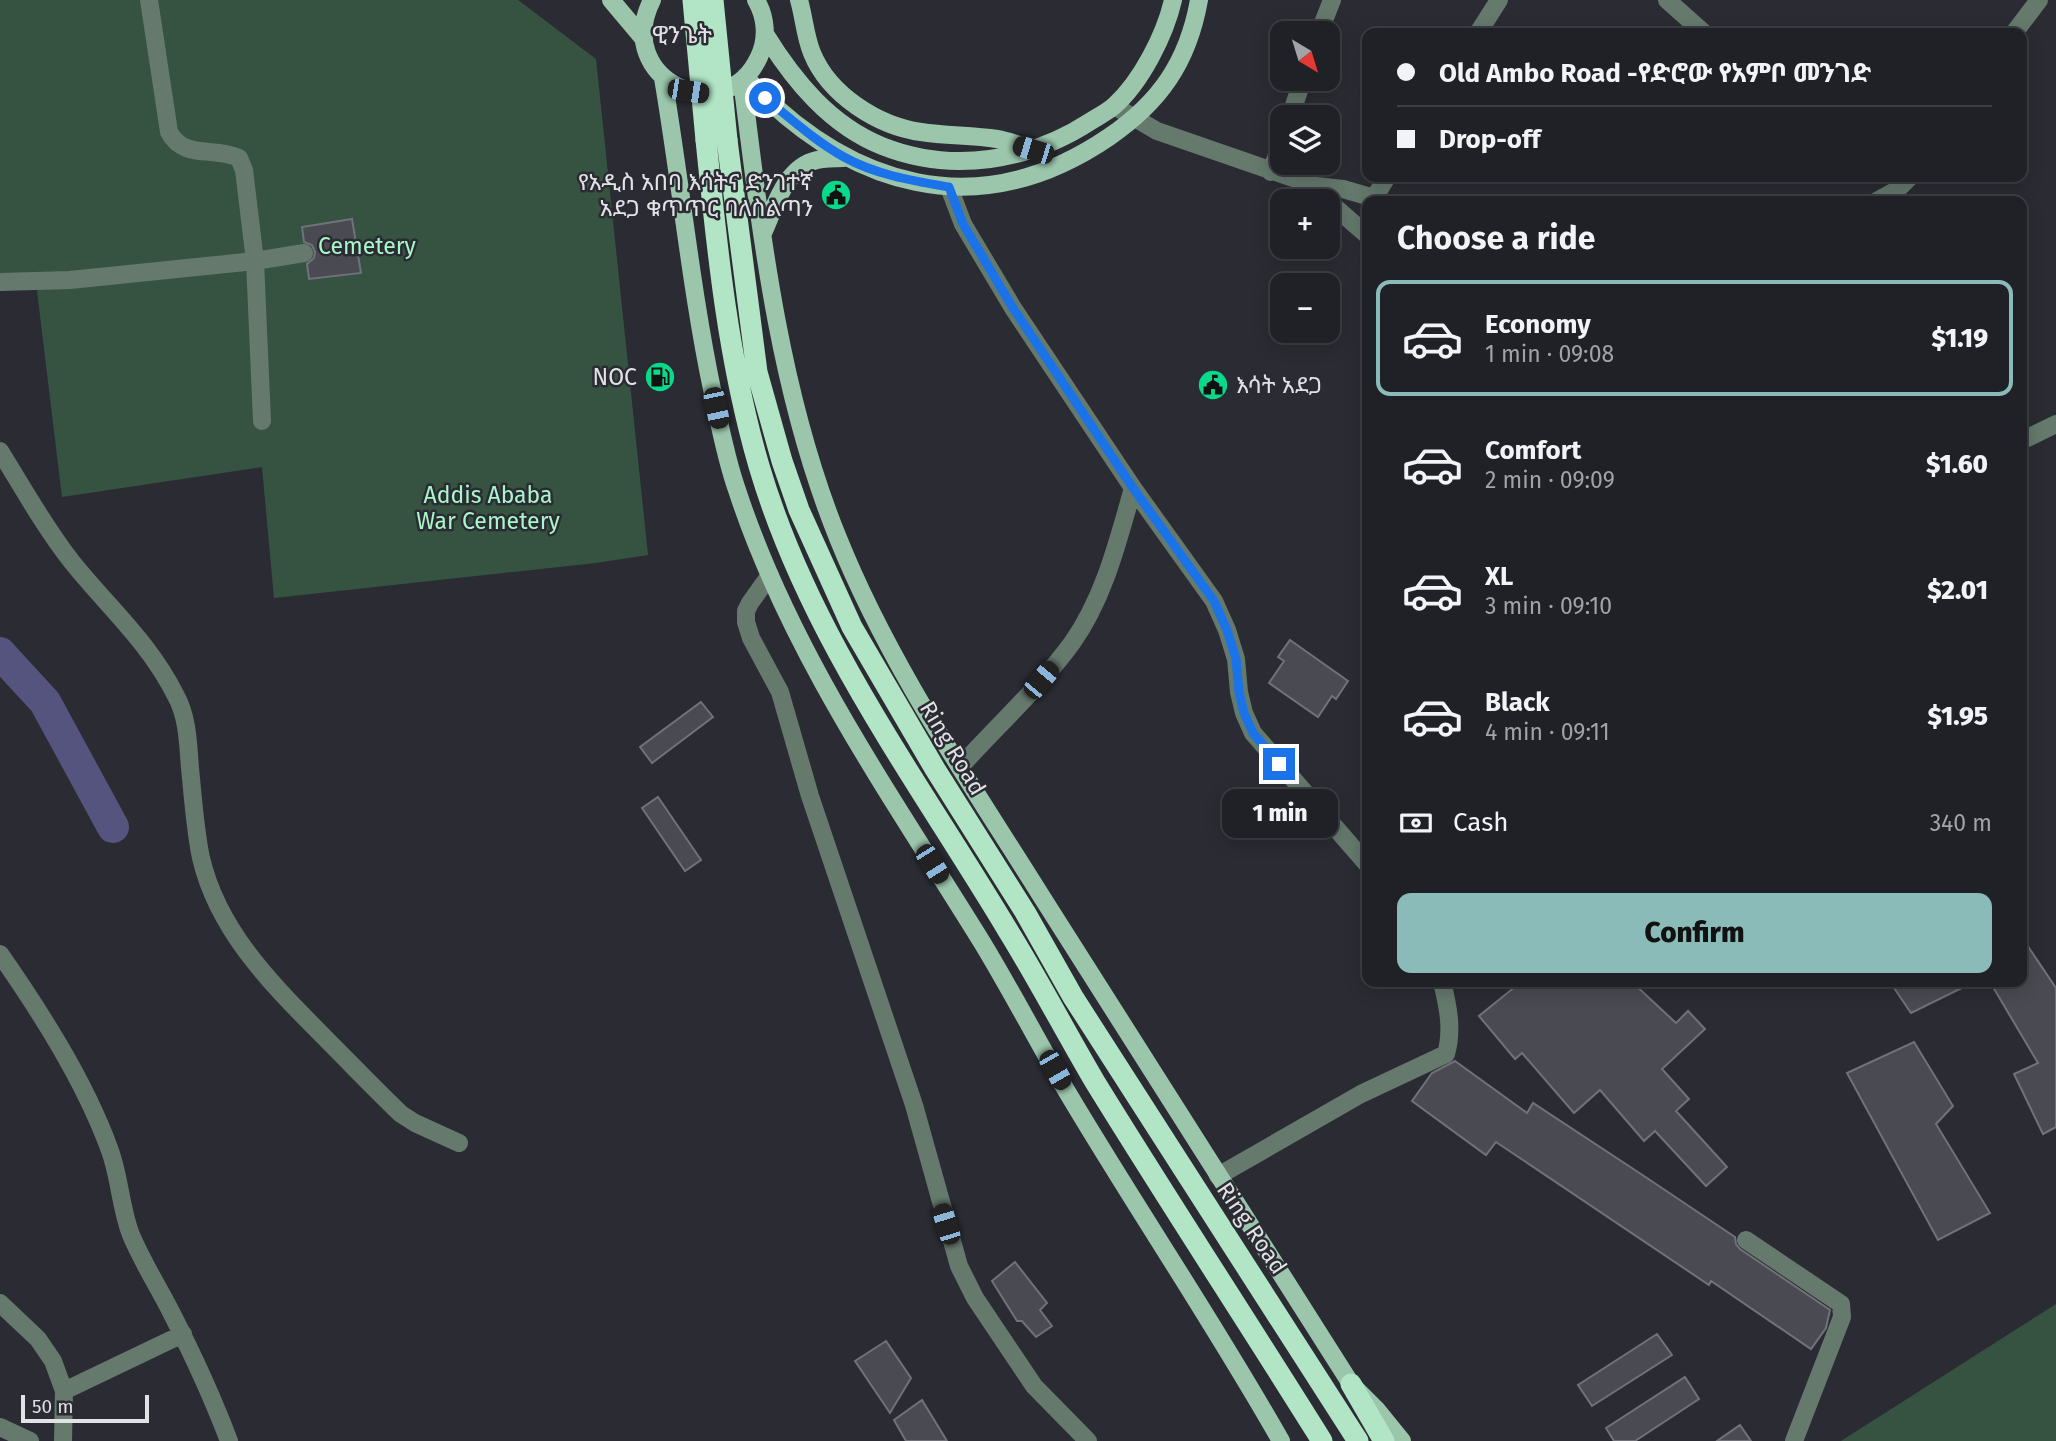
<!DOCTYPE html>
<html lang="en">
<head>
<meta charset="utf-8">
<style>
	:root { --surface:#202126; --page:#2d2e32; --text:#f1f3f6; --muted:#a2a3a7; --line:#3d3e43; --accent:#8bbbb9 }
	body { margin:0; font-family:"Fira Sans","Noto Sans Ethiopic",sans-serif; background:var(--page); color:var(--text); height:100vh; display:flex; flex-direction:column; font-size:26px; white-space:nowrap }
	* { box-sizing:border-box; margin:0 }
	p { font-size:23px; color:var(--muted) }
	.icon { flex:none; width:38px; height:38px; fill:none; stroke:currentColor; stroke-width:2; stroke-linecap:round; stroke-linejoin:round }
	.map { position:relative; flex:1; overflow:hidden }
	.drawer { position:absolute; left:1362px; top:196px; width:665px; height:791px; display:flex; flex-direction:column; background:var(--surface); border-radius:14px; box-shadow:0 4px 18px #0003,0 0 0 2px var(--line) }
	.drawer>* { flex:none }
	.guide { position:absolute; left:1362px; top:28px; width:665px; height:154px; border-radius:14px; box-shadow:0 4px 18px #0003,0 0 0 2px var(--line); display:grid; align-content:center; height:154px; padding:0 35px; background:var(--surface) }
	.needle { width:46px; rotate:142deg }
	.controls { position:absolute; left:1270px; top:21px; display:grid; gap:14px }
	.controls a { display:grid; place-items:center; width:70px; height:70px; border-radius:14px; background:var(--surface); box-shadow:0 4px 18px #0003,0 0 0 2px var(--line); font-size:35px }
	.scale { position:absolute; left:21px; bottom:18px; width:128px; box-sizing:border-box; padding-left:7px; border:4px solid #e1e1e6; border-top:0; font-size:19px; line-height:24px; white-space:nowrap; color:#e1e1e6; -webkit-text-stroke:5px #2b2c33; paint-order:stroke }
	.end { position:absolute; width:32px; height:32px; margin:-16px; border:9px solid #1a73e8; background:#fff; box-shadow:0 0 0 4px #fff }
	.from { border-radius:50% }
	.bubble { position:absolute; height:49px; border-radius:14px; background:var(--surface); box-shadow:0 4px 18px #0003,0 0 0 2px var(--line); font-size:23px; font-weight:800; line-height:49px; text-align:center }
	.car { position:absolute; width:21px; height:42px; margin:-21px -10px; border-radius:9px; box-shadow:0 0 5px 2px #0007; background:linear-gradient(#222 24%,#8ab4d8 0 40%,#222 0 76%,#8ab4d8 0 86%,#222 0) }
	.guide b { display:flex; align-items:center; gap:24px; height:66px; font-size:26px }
	.guide b+b { border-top:2px solid var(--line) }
	.guide i { width:18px; height:18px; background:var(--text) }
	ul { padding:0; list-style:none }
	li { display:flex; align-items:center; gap:21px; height:116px; margin:0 14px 10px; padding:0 21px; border:4px solid transparent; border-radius:14px }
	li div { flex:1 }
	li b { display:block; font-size:26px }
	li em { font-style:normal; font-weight:800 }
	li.selected { border-color:var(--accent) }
	li>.icon { width:63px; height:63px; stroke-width:1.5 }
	h2 { padding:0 35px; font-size:32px; line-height:84px }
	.pay { display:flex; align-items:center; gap:18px; height:77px; padding:0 35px; font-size:26px }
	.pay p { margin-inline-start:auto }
	.primary-button { display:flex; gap:14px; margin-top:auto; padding:14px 35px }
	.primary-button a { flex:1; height:80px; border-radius:14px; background:var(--accent); color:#111; font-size:28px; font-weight:800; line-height:80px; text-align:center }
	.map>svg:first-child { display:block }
	.green { fill:#365342 }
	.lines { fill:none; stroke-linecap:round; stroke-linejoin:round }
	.river { stroke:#54547e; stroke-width:32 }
	.building { fill:#4a4a52; stroke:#707179; stroke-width:2 }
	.minor { stroke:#65796d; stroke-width:18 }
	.major { stroke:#9bc6ac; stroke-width:18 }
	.highway { stroke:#b1e5c6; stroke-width:21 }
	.highway-bridge { stroke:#b1e5c6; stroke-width:21 }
	.route { stroke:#1a73e8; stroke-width:9 }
	.labels { text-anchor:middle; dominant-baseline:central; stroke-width:5; stroke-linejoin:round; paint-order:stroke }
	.poi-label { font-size:23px; fill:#e1e1e6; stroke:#2b2c33; text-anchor:end }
	.park-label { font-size:23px; fill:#a8f6c9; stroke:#2b2c33 }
	.street-label { font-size:23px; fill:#e1e1e6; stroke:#2b2c33 }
	.neighbourhood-label { font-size:24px; fill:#e1e1e6; stroke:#2b2c33 }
</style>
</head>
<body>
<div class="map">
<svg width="2056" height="1441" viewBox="0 0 2056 1441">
	<rect width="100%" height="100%" fill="#2b2c33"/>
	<path class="green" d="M0,0H518L596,59L648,555L596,563L274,598L262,467L62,497L35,274H0Z
		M2056,1304V1441H1841Z"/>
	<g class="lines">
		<path class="river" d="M0,653L45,702L113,827"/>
	</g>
	<path class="building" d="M352,219L361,273L309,279L307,264L314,258L315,252L312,245L304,242L302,227Z
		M1290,640L1348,681L1336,699L1332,696L1318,717L1269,683L1284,661L1278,657Z
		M701,702L713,717L652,763L640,747Z
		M658,797L701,860L685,871L642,808Z
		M2021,936L2056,988V1127L2043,1134L2014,1074L2038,1063L1990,982H2021Z
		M1521,982H1632L1676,1023L1688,1011L1705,1029L1662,1069L1689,1099L1676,1111L1727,1167L1706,1186L1655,1131L1644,1141L1600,1090L1574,1113L1522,1053L1515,1059L1479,1016Z
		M1890,982H1974L1911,1013Z
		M1914,1042L1953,1106L1936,1124L1990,1213L1938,1240L1847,1073Z
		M1455,1061L1527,1113L1533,1103L1644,1176L1735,1237L1736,1244L1740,1249L1830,1310L1826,1328L1811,1349L1711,1281L1709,1285L1496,1142L1486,1155L1412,1101L1432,1073Z
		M1015,1262L1047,1303L1040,1310L1052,1326L1036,1337L1022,1321H1017L992,1281Z
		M1657,1334L1672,1355L1592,1406L1578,1385Z
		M886,1341L911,1378L890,1413L855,1361Z
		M1685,1377L1699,1399L1635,1441H1614L1606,1428Z
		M922,1400L947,1441H906L894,1420Z
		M1740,1425L1751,1441H1717Z"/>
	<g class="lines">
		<path class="minor" d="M149,0L169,132C184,160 213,146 239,158L244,170L255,261L304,253
			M1667,0L1704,33
			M1319,33L1332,0
			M1478,33L1499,0
			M2014,33L2039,0
			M1114,106L1157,131L1316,186L1329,202L1367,235
			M1290,117L1303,79
			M1271,172L1283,138
			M1316,186L1343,189L1374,198L1387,177
			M949,187L963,224L1013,308L1133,488L1214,601L1227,630L1236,659L1239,692L1244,713L1253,733L1367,864
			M1877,201L1897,190L1910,177
			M0,282L70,280L255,261L262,421
			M2021,441L2056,424
			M0,451C23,488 45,528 72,562C109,608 149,642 176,696C188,718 188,744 190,768C193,798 195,829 201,858C219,935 277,989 330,1043C354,1067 377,1091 401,1114L415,1123L459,1143
			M770,575L750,603L746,611V622L751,638L780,692L810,796L914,1105L959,1266L975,1298L1034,1386L1088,1441
			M960,767C997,726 1039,688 1072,643C1104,598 1118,541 1133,488
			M0,954C41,1013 84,1080 109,1148C120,1176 120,1207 131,1235C142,1261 157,1285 170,1310C192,1353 212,1396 229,1441
			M1218,1176L1361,1094L1446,1054C1453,1030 1448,1006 1442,982
			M1746,1240L1841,1304L1842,1317L1794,1441
			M0,1303L38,1339L53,1361L64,1391L63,1441
			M64,1391L183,1334
			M0,1427L30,1441"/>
		<path class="major" d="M611,0L643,38
			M652,0C612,79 724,132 759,57C768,38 766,17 756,0
			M799,0C804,17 805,36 812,53C829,95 878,126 921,132C946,136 972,135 997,139C1009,141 1022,146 1033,150
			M765,34C794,81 830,125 882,146C952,174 1030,161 1091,121C1099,116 1107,112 1114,106C1141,82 1165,35 1173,0
			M745,77C848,187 977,227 1109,137C1160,102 1188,62 1199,0
			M663,78C681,184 691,290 713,394C720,426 726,459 737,490C791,655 893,798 983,944C1012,992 1038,1042 1066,1090C1136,1208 1213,1321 1281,1441
			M742,80C761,233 779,393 838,538C889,665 968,779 1040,894C1143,1058 1247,1221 1351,1384L1376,1409L1402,1441
			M763,233C775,207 785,167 817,160C826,158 836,158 844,158"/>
		<path class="highway" d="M706,140C717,249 728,360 759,466C809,636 917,779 1007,929C1038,979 1065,1031 1095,1082C1169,1202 1247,1321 1322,1441
			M727,140L757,372L782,461L799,510L852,627L935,769L1025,912L1073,997L1358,1441
			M1351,1384L1384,1441"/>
		<path class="highway-bridge" d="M693,0L706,140
			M713,0L727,140"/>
	</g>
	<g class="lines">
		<path class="route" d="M765,98C790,118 815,141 844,157C876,175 914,181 949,187L963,224L1013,308L1133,488L1214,601L1227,630L1236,659L1239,692L1244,713L1253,733L1279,764"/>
	</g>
	<defs>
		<g id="civic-disc" transform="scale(1.575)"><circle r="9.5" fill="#09d98b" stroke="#2b2c33"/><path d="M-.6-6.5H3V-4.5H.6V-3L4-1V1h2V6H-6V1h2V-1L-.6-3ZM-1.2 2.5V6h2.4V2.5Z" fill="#111"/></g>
		<g id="fuel-disc" transform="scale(1.575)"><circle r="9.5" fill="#09d98b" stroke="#2b2c33"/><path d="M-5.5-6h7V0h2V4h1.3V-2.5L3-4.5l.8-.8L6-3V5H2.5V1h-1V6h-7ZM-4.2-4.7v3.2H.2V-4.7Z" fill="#111"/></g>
	</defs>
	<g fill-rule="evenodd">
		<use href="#civic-disc" x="836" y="195"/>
		<use href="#fuel-disc" x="660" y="377"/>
		<use href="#civic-disc" x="1213" y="385"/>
	</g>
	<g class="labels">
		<g class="poi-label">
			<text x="813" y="182">የአዲስ አበባ እሳትና ድንገተኛ<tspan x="813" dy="26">አደጋ ቁጥጥር ባለስልጣን</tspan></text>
			<text x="637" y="377">NOC</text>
			<text x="1236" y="385" text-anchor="start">እሳት አደጋ</text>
		</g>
		<g class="park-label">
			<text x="367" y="246">Cemetery</text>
			<text x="488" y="495">Addis Ababa<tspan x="488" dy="26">War Cemetery</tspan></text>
		</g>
		<g class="street-label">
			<text transform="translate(953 748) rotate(59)">Ring Road</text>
			<text transform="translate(1252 1228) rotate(56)">Ring Road</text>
		</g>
		<g class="neighbourhood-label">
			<text x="682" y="35">ዊንጌት</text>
		</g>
	</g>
</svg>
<div class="controls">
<a><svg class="needle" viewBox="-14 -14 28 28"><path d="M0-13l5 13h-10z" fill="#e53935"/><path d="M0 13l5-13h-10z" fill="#a2a3a7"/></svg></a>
<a><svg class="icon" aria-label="layers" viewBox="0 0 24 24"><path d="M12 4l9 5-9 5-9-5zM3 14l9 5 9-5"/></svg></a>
<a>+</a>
<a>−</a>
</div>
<div class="scale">50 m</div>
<i class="end from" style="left:765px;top:98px"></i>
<i class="end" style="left:1279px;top:764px"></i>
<div class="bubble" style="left:1222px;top:789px;width:116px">1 min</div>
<i class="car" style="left:688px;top:91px;rotate:99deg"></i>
<i class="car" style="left:1033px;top:150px;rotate:287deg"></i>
<i class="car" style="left:716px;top:408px;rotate:168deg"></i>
<i class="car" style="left:1041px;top:680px;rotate:40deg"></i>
<i class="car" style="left:932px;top:864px;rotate:148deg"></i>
<i class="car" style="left:1055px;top:1070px;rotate:150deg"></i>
<i class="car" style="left:946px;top:1224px;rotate:343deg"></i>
<div class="guide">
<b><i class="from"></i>Old Ambo Road -የድሮው የአምቦ መንገድ</b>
<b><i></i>Drop-off</b>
</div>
<section class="drawer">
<h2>Choose a ride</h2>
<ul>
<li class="selected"><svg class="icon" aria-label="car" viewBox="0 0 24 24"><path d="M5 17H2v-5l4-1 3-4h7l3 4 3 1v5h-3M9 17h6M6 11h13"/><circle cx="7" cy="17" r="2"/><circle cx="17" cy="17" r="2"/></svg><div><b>Economy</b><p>1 min · 09:08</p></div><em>$1.19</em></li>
<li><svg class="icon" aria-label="car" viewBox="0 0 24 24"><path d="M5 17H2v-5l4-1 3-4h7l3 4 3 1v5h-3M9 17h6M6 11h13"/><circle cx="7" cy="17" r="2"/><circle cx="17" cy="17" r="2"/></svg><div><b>Comfort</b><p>2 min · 09:09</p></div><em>$1.60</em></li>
<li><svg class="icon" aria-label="car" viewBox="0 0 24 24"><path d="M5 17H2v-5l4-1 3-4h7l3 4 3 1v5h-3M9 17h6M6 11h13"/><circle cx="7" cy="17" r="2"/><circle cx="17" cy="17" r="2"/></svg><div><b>XL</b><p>3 min · 09:10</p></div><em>$2.01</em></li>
<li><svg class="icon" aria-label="car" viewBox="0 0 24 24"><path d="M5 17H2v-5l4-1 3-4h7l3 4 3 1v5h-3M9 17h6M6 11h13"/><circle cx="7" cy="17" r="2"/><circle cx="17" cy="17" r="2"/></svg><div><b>Black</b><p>4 min · 09:11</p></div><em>$1.95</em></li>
</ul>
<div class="pay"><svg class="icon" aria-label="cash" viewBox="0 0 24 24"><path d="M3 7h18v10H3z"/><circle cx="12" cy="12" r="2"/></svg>Cash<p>340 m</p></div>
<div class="primary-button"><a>Confirm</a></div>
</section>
</div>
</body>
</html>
